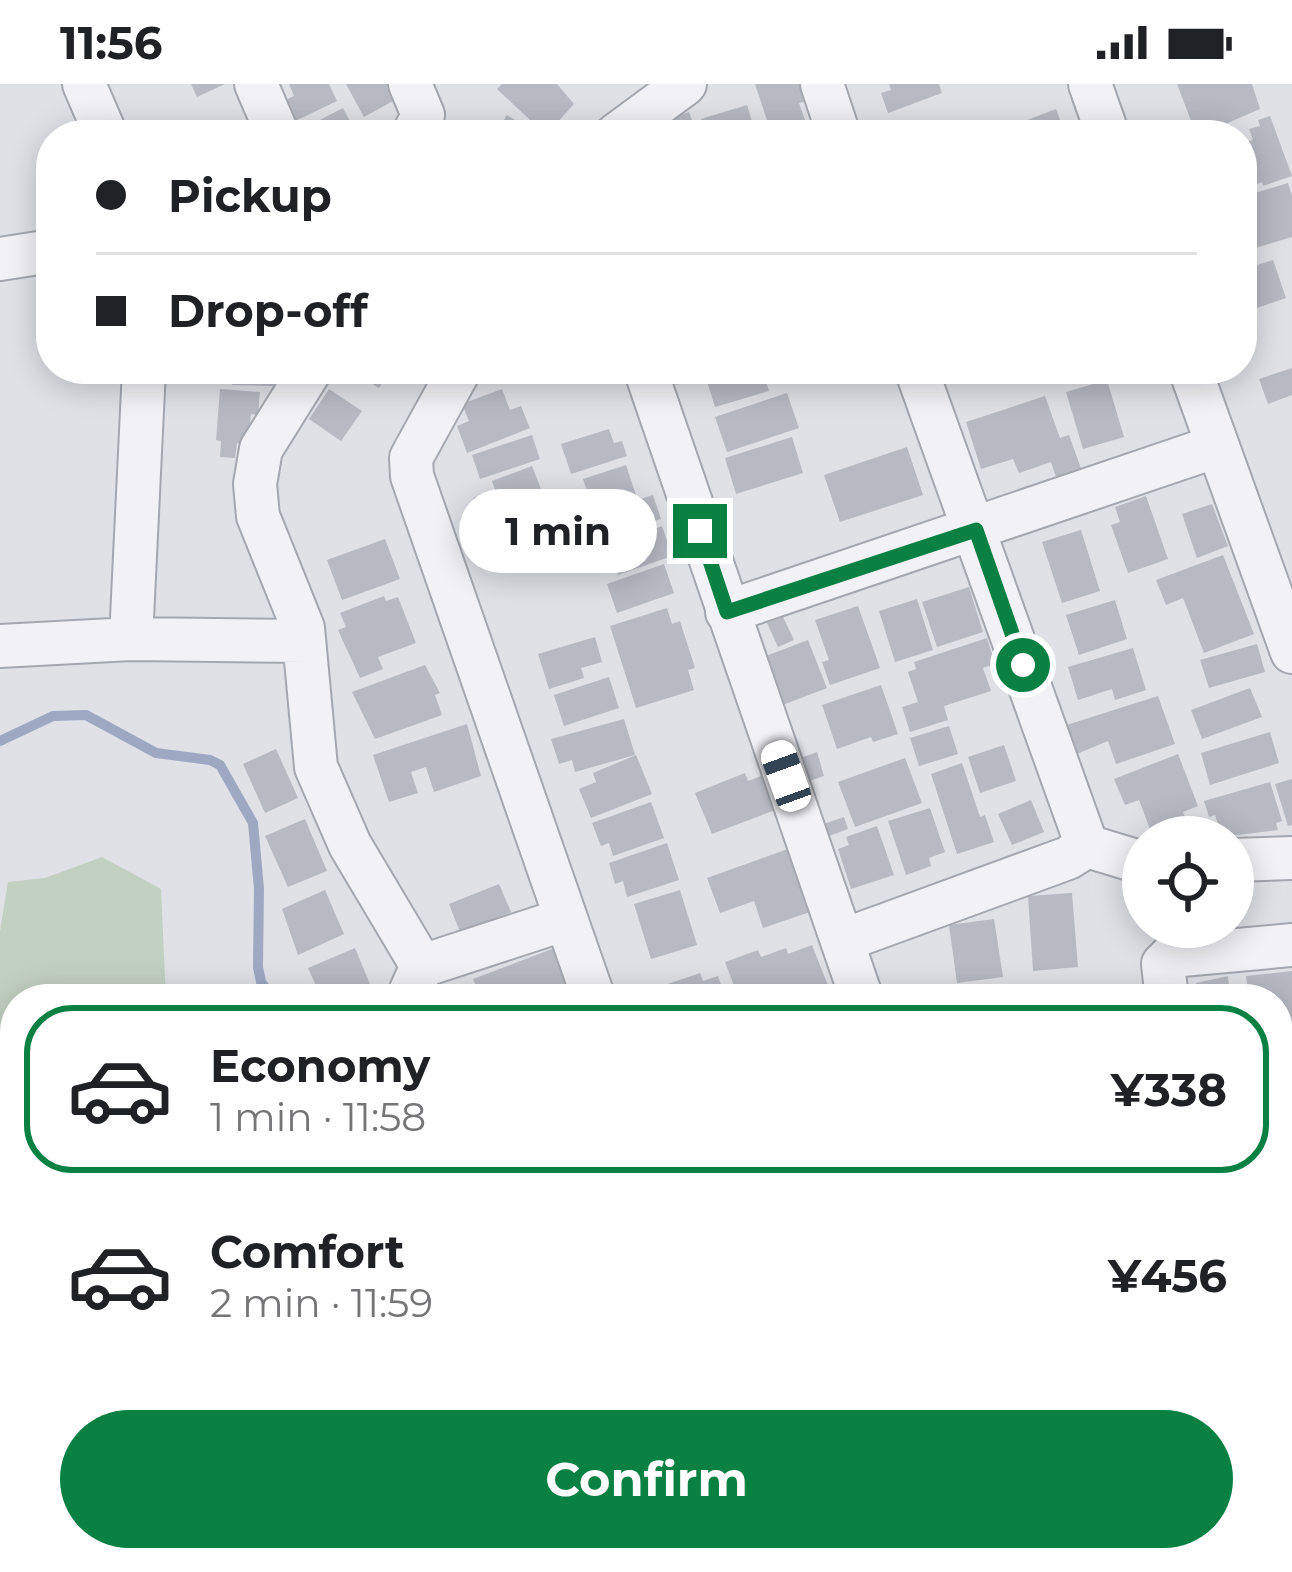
<!DOCTYPE html>
<html lang="en">
<head>
<meta charset="utf-8">
<style>
	:root { --surface:#fff; --page:#f2f2f2; --text:#202124; --muted:#757577; --line:#e0e0e0; --accent:#0b8043 }
	body { margin:0; font-family:Montserrat,sans-serif; background:var(--page); color:var(--text); height:100vh; display:flex; flex-direction:column; font-size:45px; white-space:nowrap }
	* { box-sizing:border-box; margin:0 }
	p { font-size:39px; color:var(--muted) }
	.icon { flex:none; width:66px; height:66px; fill:none; stroke:currentColor; stroke-width:2; stroke-linecap:round; stroke-linejoin:round }
	.map { position:relative; flex:1; overflow:hidden }
	.sheet { position:absolute; left:0px; top:900px; width:1293px; height:588px; display:flex; flex-direction:column; background:var(--surface); border-radius:48px 48px 0 0; box-shadow:0 6px 30px #0003 }
	.sheet>* { flex:none }
	.guide { position:absolute; left:36px; top:36px; width:1221px; height:264px; border-radius:48px; box-shadow:0 6px 30px #0003; display:grid; align-content:center; height:264px; padding:0 60px; background:var(--surface) }
	.fabs { position:absolute; left:1122px; top:732px; display:grid; gap:24px }
	.fabs a { display:grid; place-items:center; width:132px; height:132px; border-radius:50%; background:var(--surface); box-shadow:0 6px 30px #0003; font-size:60px }
	.end { position:absolute; width:54px; height:54px; margin:-27px; border:15px solid #0b8043; background:#fff; box-shadow:0 0 0 6px #fff }
	.from { border-radius:50% }
	.bubble { position:absolute; height:84px; border-radius:42px; background:var(--surface); box-shadow:0 6px 30px #0003; font-size:39px; font-weight:700; line-height:84px; text-align:center }
	.car { position:absolute; width:36px; height:72px; margin:-36px -18px; border-radius:15px; box-shadow:0 0 9px 3px #0007; background:linear-gradient(#fff 24%,#345 0 40%,#fff 0 76%,#345 0 86%,#fff 0) }
	.guide b { display:flex; align-items:center; gap:42px; height:114px; font-size:45px }
	.guide b+b { border-top:3px solid var(--line) }
	.guide i { width:30px; height:30px; background:var(--text) }
	ul { padding:21px 0 0; list-style:none }
	li { display:flex; align-items:center; gap:36px; height:168px; margin:0 24px 18px; padding:0 36px; border:6px solid transparent; border-radius:48px }
	li div { flex:1 }
	li b { display:block; font-size:45px }
	li em { font-style:normal; font-weight:700 }
	li.on { border-color:var(--accent) }
	li>.icon { width:108px; height:108px; stroke-width:1.5 }
	.primary-button { display:flex; gap:24px; margin-top:auto; padding:24px 60px }
	.primary-button a { flex:1; height:138px; border-radius:72px; background:var(--accent); color:#fff; font-size:48px; font-weight:700; line-height:138px; text-align:center }
	.status { display:flex; justify-content:space-between; align-items:center; height:84px; padding:0 60px; background:var(--surface); direction:ltr }
	.status svg { height:33px; fill:currentColor }
	.map>svg:first-child { display:block }
	.green { fill:#c2d0c2 }
	.lines { fill:none; stroke-linecap:round; stroke-linejoin:round }
	.stream { stroke:#9ea8c3; stroke-width:10 }
	.building { fill:#b7b9c3 }
	.street-casing { stroke:#a5a7b0; stroke-width:46 }
	.street { stroke:#f2f2f6; stroke-width:42 }
	.route { stroke:#0b8043; stroke-width:15 }
</style>
</head>
<body>
<div class="status"><b>11:56</b><svg viewBox="0 0 49 12"><path d="M0 12V9h3v3zM5 12V6h3v6zM10 12V3h3v9zM15 12V0h3v12zM26 1h20v11H26zM47 4h2v5h-2z"/></svg></div>
<div class="map">
<svg width="1292" height="1488" viewBox="0 0 1292 1488">
	<rect width="100%" height="100%" fill="#dfe1e7"/>
	<path class="green" d="M102,773L161,805L166,915H15V1357H0V847L8,798L45,794Z"/>
	<g class="lines">
		<path class="stream" d="M0,657L53,632L86,631L156,669L210,676L220,681L253,739L259,805L258,883L261,898L274,915
			M513,1473L546,1488"/>
	</g>
	<path class="building" d="M191,0H225L197,13Z
		M289,0H329L337,17L289,40L279,19L294,12Z
		M346,0H395L402,12L364,33Z
		M502,0H557L574,20L546,51L497,5Z
		M755,0H801L807,17L799,19L807,42L772,51Z
		M889,0H939L942,9L888,29L881,9L891,6Z
		M1177,0H1252L1260,25L1200,51L1195,47Z
		M747,21L756,51L705,48L701,35Z
		M343,24L357,51H291Z
		M1056,25L1066,51H988Z
		M689,28L697,51H673L667,36Z
		M507,31L539,51H494Z
		M1270,32L1292,92L1263,102L1262,98L1248,103L1242,85V59L1253,56L1249,45L1260,42L1258,36Z
		M1288,99L1292,112V153L1242,168V113Z
		M1273,176L1286,214L1242,229V186Z
		M1292,284V311L1268,320L1259,295Z
		M233,285H274V302L232,301Z
		M327,285H391L379,304L362,294L360,298L345,288L341,294Z
		M669,285H685L690,296L676,301Z
		M712,285H776L777,286L764,290L769,307L715,323L704,288Z
		M1059,285H1090V286L1062,295Z
		M1107,296L1124,353L1083,365L1066,308Z
		M220,305L260,308L258,331L251,330L249,349H246L244,360L237,359L235,374L220,373L221,357L216,356Z
		M329,305L362,327L341,357L309,335Z
		M502,305L510,326L521,322L530,344L467,369L457,342L469,337L462,320Z
		M787,309L799,344L727,368L715,333Z
		M1045,312L1060,354L1069,351L1083,390L1058,399L1051,378L1019,389L1013,375L981,385L966,338Z
		M609,345L614,359L622,357L627,372L571,390L561,360Z
		M532,351L540,375L480,395L472,371Z
		M792,353L803,389L736,410L725,374Z
		M907,363L923,411L840,438L824,391Z
		M626,381L636,411L593,425L583,395Z
		M532,382L548,423L485,446L473,414L495,406L492,397Z
		M653,411L661,435L603,454L595,430Z
		M1146,412L1168,475L1128,489L1111,441L1120,438L1115,423Z
		M1212,420L1228,462L1197,474L1182,430Z
		M552,427L567,467L505,489L490,449Z
		M662,442L672,472L618,491L607,461Z
		M1081,446L1100,507L1062,519L1042,458Z
		M385,455L400,495L342,516L327,476Z
		M1223,471L1254,550L1204,569L1183,514L1166,521L1156,496Z
		M664,480L674,509L617,529L607,500Z
		M969,503L983,548L937,563L922,518Z
		M384,512L386,517L398,513L416,559L378,573L383,585L360,594L338,546L346,543L340,529Z
		M917,515L933,566L895,578L879,527Z
		M1115,516L1127,555L1079,571L1066,531Z
		M858,522L880,584L830,601L822,578L829,576L815,536Z
		M667,524L672,540L680,537L695,584L688,586L694,606L636,624L610,542Z
		M783,533L794,556L778,563L767,539Z
		M595,553L602,578L581,584L584,594L549,605L538,570Z
		M987,554L995,580L983,584L991,607L944,622L948,636L910,648L902,623L918,618L908,588L916,585L914,578Z
		M808,556L827,604L780,622L761,574Z
		M1257,560L1265,588L1209,604L1200,576Z
		M1133,564L1146,606L1115,616L1112,605L1078,616L1068,583Z
		M425,581L440,609L435,611L442,631L375,655L352,608Z
		M609,593L619,624L564,642L554,611Z
		M881,601L898,650L873,658L871,653L837,665L822,621Z
		M1250,604L1262,633L1202,655L1191,626Z
		M1158,612L1175,660L1116,680L1108,657L1065,675L1054,645Z
		M624,635L635,671L575,688L572,676L559,680L551,655Z
		M467,640L481,692L434,708L426,683L411,688L418,709L389,718L373,671Z
		M949,642L958,670L919,682L910,654Z
		M1270,648L1279,679L1210,701L1201,669Z
		M1004,661L1016,697L980,709L968,673Z
		M276,665L298,714L265,729L243,680Z
		M817,668L824,692L806,698L798,675Z
		M1178,670L1198,722L1183,728L1191,747L1176,753H1153L1139,716L1125,721L1114,695Z
		M636,671L652,710L591,734L579,705L596,698L593,689Z
		M905,674L922,719L855,743L838,698Z
		M962,679L980,733L985,731L994,758L957,770L931,690Z
		M745,689L748,697L761,692L775,726L712,750L695,709Z
		M1292,695V741L1288,742L1275,700Z
		M1270,698L1282,737L1276,739L1278,746L1222,753L1215,731L1209,733L1204,717Z
		M1031,716L1044,748L1012,761L998,730Z
		M651,718L664,754L613,772L609,759L601,762L592,739Z
		M930,724L945,768L929,774L931,782L906,791L888,737Z
		M844,733L848,745L826,753L821,741Z
		M305,735L327,787L288,803L265,752Z
		M877,742L894,791L851,805L838,765L849,761L846,753Z
		M667,759L679,796L627,813L623,797L615,800L609,779Z
		M788,765L810,828L763,844L754,817L720,829L707,794Z
		M499,800L511,828L460,848L449,820Z
		M325,806L344,850L298,871L282,825Z
		M680,806L697,861L651,875L634,820Z
		M1072,809L1078,883L1033,887L1028,812Z
		M994,835L1003,893L957,899L949,841Z
		M812,861L833,914L739,915L725,878L758,866L761,873L786,864L788,870Z
		M557,863L576,911L565,915H481L473,895Z
		M355,864L370,900L332,915H322L308,884Z
		M1292,887V943L1278,945V915H1249L1246,892Z
		M700,889L703,897L718,892L726,915H660L656,904Z
		M1228,892L1230,915H1185V911L1197,910L1196,899Z
		M1292,962V1003L1278,1004V964Z
		M1292,1096V1129L1278,1130V1097Z
		M1292,1150V1194L1283,1195L1280,1151Z
		M1292,1276V1311H1289L1285,1277Z
		M1278,1290H1281L1285,1328H1278Z
		M1291,1341L1292,1371L1278,1373V1342Z
		M1285,1472L1287,1488H1235L1233,1473Z
		M556,1473H607L594,1488H573Z
		M613,1473L629,1484L626,1488H600Z
		M1177,1473L1215,1474L1216,1478L1225,1477L1226,1488H1179Z"/>
	<g class="lines">
		<g class="street-casing">
			<path id="street" d="M84,0L106,51
				M256,0L278,51
				M410,0L423,31L413,51
				M822,0L839,51
				M1090,0L1108,51
				M616,51L685,0
				M0,175L51,167
				M311,285L261,365L255,400L258,432L303,544L316,683L350,761L422,882
				M460,285L411,374L412,392L594,915
				M645,285L862,915
				M916,285L1087,762
				M1190,285L1292,568
				M727,528L1217,362
				M131,555L144,285
				M0,562L131,555L304,557
				M1233,776L1292,774
				M844,856L1068,774L1087,762L1143,779
				M407,915L422,882L566,835
				M1167,915L1163,880L1171,872L1292,861
				M1278,1052L1292,1051
				M1278,1238L1292,1237
				M1278,1427H1292
				M657,1473L807,1483V1488"/>
		</g>
		<use href="#street" class="street"/>
	</g>
	<g class="lines">
		<path class="route" d="M700,447L727,528L976,446L1023,581"/>
	</g>
</svg>
<div class="fabs">
<a><svg class="icon" aria-label="locate" viewBox="0 0 24 24"><circle cx="12" cy="12" r="6"/><path d="M12 2v4M12 18v4M2 12h4M18 12h4"/></svg></a>
</div>
<i class="end from" style="left:1023px;top:581px"></i>
<i class="end" style="left:700px;top:447px"></i>
<div class="bubble" style="left:459px;top:405px;width:198px">1 min</div>
<i class="car" style="left:786px;top:692px;rotate:340deg"></i>
<div class="guide">
<b><i class="from"></i>Pickup</b>
<b><i></i>Drop-off</b>
</div>
<section class="sheet">
<ul>
<li class="on"><svg class="icon" aria-label="car" viewBox="0 0 24 24"><path d="M5 17H2v-5l4-1 3-4h7l3 4 3 1v5h-3M9 17h6M6 11h13"/><circle cx="7" cy="17" r="2"/><circle cx="17" cy="17" r="2"/></svg><div><b>Economy</b><p>1 min · 11:58</p></div><em>¥338</em></li>
<li><svg class="icon" aria-label="car" viewBox="0 0 24 24"><path d="M5 17H2v-5l4-1 3-4h7l3 4 3 1v5h-3M9 17h6M6 11h13"/><circle cx="7" cy="17" r="2"/><circle cx="17" cy="17" r="2"/></svg><div><b>Comfort</b><p>2 min · 11:59</p></div><em>¥456</em></li>
</ul>
<div class="primary-button"><a>Confirm</a></div>
</section>
</div>
</body>
</html>
